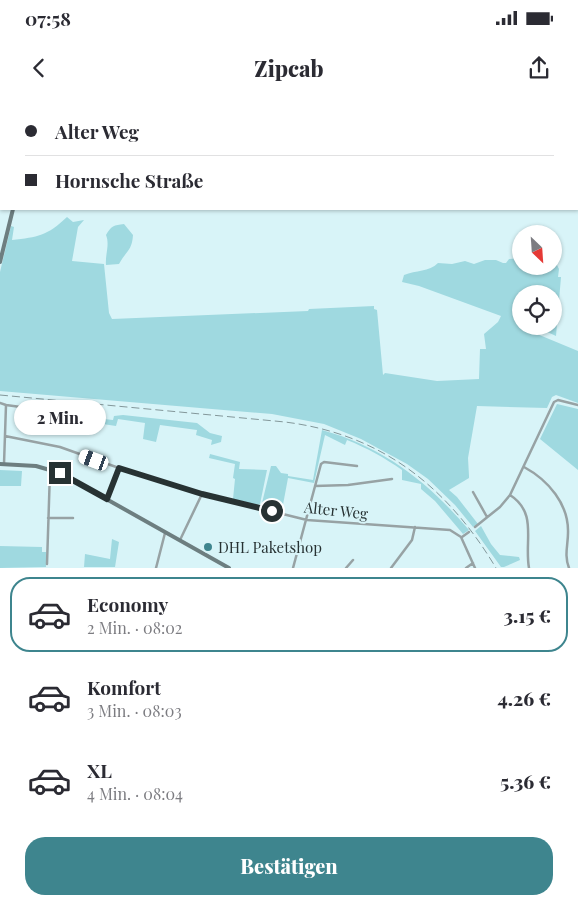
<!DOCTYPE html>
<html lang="de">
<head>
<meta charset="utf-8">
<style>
	:root { --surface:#fff; --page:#f2f2f3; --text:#2b2b33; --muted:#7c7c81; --line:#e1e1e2; --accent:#3e858e }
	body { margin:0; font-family:"Playfair Display",serif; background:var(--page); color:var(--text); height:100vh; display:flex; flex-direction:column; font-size:19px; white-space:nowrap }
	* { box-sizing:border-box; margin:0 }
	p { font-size:16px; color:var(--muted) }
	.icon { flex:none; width:28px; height:28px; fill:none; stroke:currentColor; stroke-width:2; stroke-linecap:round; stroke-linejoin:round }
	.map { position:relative; height:468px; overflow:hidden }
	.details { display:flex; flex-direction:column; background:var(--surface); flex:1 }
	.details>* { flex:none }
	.top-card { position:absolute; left:0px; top:0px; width:579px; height:110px; box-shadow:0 1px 4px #0004; display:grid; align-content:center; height:110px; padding:0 25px; background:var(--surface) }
	.needle { width:32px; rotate:155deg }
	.fabs { position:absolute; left:512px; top:125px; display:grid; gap:10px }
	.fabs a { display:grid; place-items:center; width:50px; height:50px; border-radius:50%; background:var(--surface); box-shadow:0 1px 4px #0004; font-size:25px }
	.end { position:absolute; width:22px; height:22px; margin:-11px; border:6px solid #273233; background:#fff; box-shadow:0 0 0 2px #fff }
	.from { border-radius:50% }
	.bubble { position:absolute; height:35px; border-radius:18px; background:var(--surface); box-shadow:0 1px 4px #0004; font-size:16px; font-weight:800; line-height:35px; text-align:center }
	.car { position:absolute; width:15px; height:30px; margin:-15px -8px; border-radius:6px; box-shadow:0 0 4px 1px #0007; background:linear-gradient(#fff 24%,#345 0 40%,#fff 0 76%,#345 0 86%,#fff 0) }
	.top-card b { display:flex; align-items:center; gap:18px; height:48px; font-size:19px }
	.top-card b+b { border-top:1px solid var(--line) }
	.top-card i { width:12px; height:12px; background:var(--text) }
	ul { padding:9px 0 0; list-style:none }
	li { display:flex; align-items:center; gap:15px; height:75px; margin:0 10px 8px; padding:0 15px; border:2px solid transparent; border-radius:20px }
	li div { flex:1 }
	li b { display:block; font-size:19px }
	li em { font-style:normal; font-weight:800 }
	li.on { border-color:var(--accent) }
	li>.icon { width:45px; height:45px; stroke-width:1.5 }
	.cta { display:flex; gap:10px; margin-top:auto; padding:10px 25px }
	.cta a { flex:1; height:58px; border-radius:20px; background:var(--accent); color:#fff; font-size:20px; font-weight:800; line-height:58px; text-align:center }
	.status { display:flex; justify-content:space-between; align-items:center; height:35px; padding:0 25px; background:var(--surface); direction:ltr }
	.status svg { height:14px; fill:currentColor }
	header { display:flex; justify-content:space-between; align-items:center; height:65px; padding:0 25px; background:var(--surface); font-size:22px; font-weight:800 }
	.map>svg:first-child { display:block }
	.green { fill:#9fd9e0; fill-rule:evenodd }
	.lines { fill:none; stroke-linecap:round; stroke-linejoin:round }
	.street { stroke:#97a2a4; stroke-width:2.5 }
	.secondary { stroke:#6d7e80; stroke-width:4 }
	.rail { stroke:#83979a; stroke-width:1; stroke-dasharray:8 4; stroke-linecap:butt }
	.route { stroke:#273233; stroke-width:6 }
	.poi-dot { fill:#3e858e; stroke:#d8f4f8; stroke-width:2 }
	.labels { text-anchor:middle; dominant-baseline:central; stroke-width:4; stroke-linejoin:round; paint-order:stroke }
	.street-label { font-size:15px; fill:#273233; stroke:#d8f4f8 }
	.poi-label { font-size:15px; fill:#273233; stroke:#d8f4f8; text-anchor:start }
</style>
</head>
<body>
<div class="status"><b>07:58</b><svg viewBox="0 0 49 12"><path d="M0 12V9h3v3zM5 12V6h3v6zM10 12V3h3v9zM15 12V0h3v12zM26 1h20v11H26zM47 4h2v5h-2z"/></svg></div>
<header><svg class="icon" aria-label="back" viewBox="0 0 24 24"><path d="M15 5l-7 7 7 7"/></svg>Zipcab<svg class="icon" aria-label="share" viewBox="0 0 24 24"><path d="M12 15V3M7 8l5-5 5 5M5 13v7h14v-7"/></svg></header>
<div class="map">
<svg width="578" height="468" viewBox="0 0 578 468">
	<rect width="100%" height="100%" fill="#d8f4f8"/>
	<path class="green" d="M67,117L73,122L84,120L78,127L72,161L104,164L109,213L112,219L308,211L309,209L374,206V209L377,210L383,275L385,273L437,281L479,279L480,249H486L484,234L498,222L501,216L419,186L402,182L404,175C416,170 429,172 438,163L452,164L465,161L474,164L485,160H496L503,163H506L509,159L521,158V166H554V163H556L559,169L558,177H561L556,236L543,230L537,234L578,251V303L556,295L552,297L547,308L477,306L468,358L469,376V378L449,390L457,397L478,424L473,427L455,405L428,379L407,364L361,339L324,324L272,314L0,291V172L11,126L14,127L12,140C38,137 47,136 67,117ZM521,194H554V226H521Z
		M124,124L133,135C132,151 126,151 119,164L106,165C105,154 110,145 106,135C111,126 114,125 124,124Z
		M557,304L578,309V370L540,339Z
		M56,314L113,320L114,316L123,315L197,323L210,333L222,336L221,342L211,345L212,340L196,335L197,330L160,325L156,342L143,339L145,323L118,319L116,326L56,317Z
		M322,330C384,347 428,382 469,430L463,434L435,401L421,389V384L402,380V370C385,358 367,348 347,340L345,345L325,335L314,383L288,378L282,410L263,407L262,403L271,366H276L281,373L288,374V376L313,380Z
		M210,354L240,362L239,369L267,370L260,404L257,405L233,399L235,379L233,378L235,364L209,358Z
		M0,370L22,371L21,386H0Z
		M481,426L491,444L500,455L519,457L520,460L504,467H501L475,431Z
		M112,439L119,442L115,467H84L85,454L110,459Z
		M0,446L42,447V452H46V467L0,468Z"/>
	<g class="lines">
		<path class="street" d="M0,303L6,305
			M5,336L60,347L119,368L202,394L307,420L450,430L461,437L475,468
			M4,364L6,305L28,308
			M524,367C548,380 569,404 568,433C568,445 564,455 569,468
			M315,386L348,385L392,379
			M473,392L487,417
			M510,395C538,413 524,441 529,468
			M107,399L119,368
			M48,418H73
			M475,427L500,407L510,395L554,302L558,300L578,305
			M462,437L469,432
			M180,440L202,394
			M47,464L50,371
			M156,468L165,433
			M293,468L321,364L324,362L357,366
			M346,468L353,460
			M391,468L412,440L415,427
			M466,468L473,463"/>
		<path class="secondary" d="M26,1V0
			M0,162L13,109
			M0,364L36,366L60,373L229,468"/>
		<path class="rail" d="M0,295L285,322C381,334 447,386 496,468"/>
	</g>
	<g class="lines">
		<path class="route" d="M60,373L107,399L119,368L202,394L272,411"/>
	</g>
	<circle class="poi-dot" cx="208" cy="447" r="5"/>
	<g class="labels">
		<g class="street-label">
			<text transform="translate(336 410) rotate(6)">Alter Weg</text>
		</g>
		<g class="poi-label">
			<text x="218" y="447">DHL Paketshop</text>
		</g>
	</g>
</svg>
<div class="fabs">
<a><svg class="needle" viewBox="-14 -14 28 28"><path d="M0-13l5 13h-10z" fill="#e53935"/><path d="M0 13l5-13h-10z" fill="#7c7c81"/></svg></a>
<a><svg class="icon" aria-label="locate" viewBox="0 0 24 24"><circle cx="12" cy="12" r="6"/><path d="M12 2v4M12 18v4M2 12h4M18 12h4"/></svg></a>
</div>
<i class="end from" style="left:272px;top:411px"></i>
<i class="end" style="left:60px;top:373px"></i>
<div class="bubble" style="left:14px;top:300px;width:92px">2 Min.</div>
<i class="car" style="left:94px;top:360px;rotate:290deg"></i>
<div class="top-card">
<b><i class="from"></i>Alter Weg</b>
<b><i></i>Hornsche Straße</b>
</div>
</div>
<section class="details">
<ul>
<li class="on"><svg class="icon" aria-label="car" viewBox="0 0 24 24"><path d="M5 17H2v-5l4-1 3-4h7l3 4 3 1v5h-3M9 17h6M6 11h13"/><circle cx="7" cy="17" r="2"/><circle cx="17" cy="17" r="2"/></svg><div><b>Economy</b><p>2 Min. · 08:02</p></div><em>3.15 €</em></li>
<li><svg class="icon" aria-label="car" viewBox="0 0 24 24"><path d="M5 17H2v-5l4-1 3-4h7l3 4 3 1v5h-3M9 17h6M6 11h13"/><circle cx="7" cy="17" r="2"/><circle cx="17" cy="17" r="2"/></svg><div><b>Komfort</b><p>3 Min. · 08:03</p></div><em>4.26 €</em></li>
<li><svg class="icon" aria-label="car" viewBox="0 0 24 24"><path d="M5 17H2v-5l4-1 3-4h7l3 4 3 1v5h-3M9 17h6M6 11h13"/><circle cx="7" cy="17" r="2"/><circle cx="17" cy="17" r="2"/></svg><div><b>XL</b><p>4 Min. · 08:04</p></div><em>5.36 €</em></li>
</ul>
<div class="cta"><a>Bestätigen</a></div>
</section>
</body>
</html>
